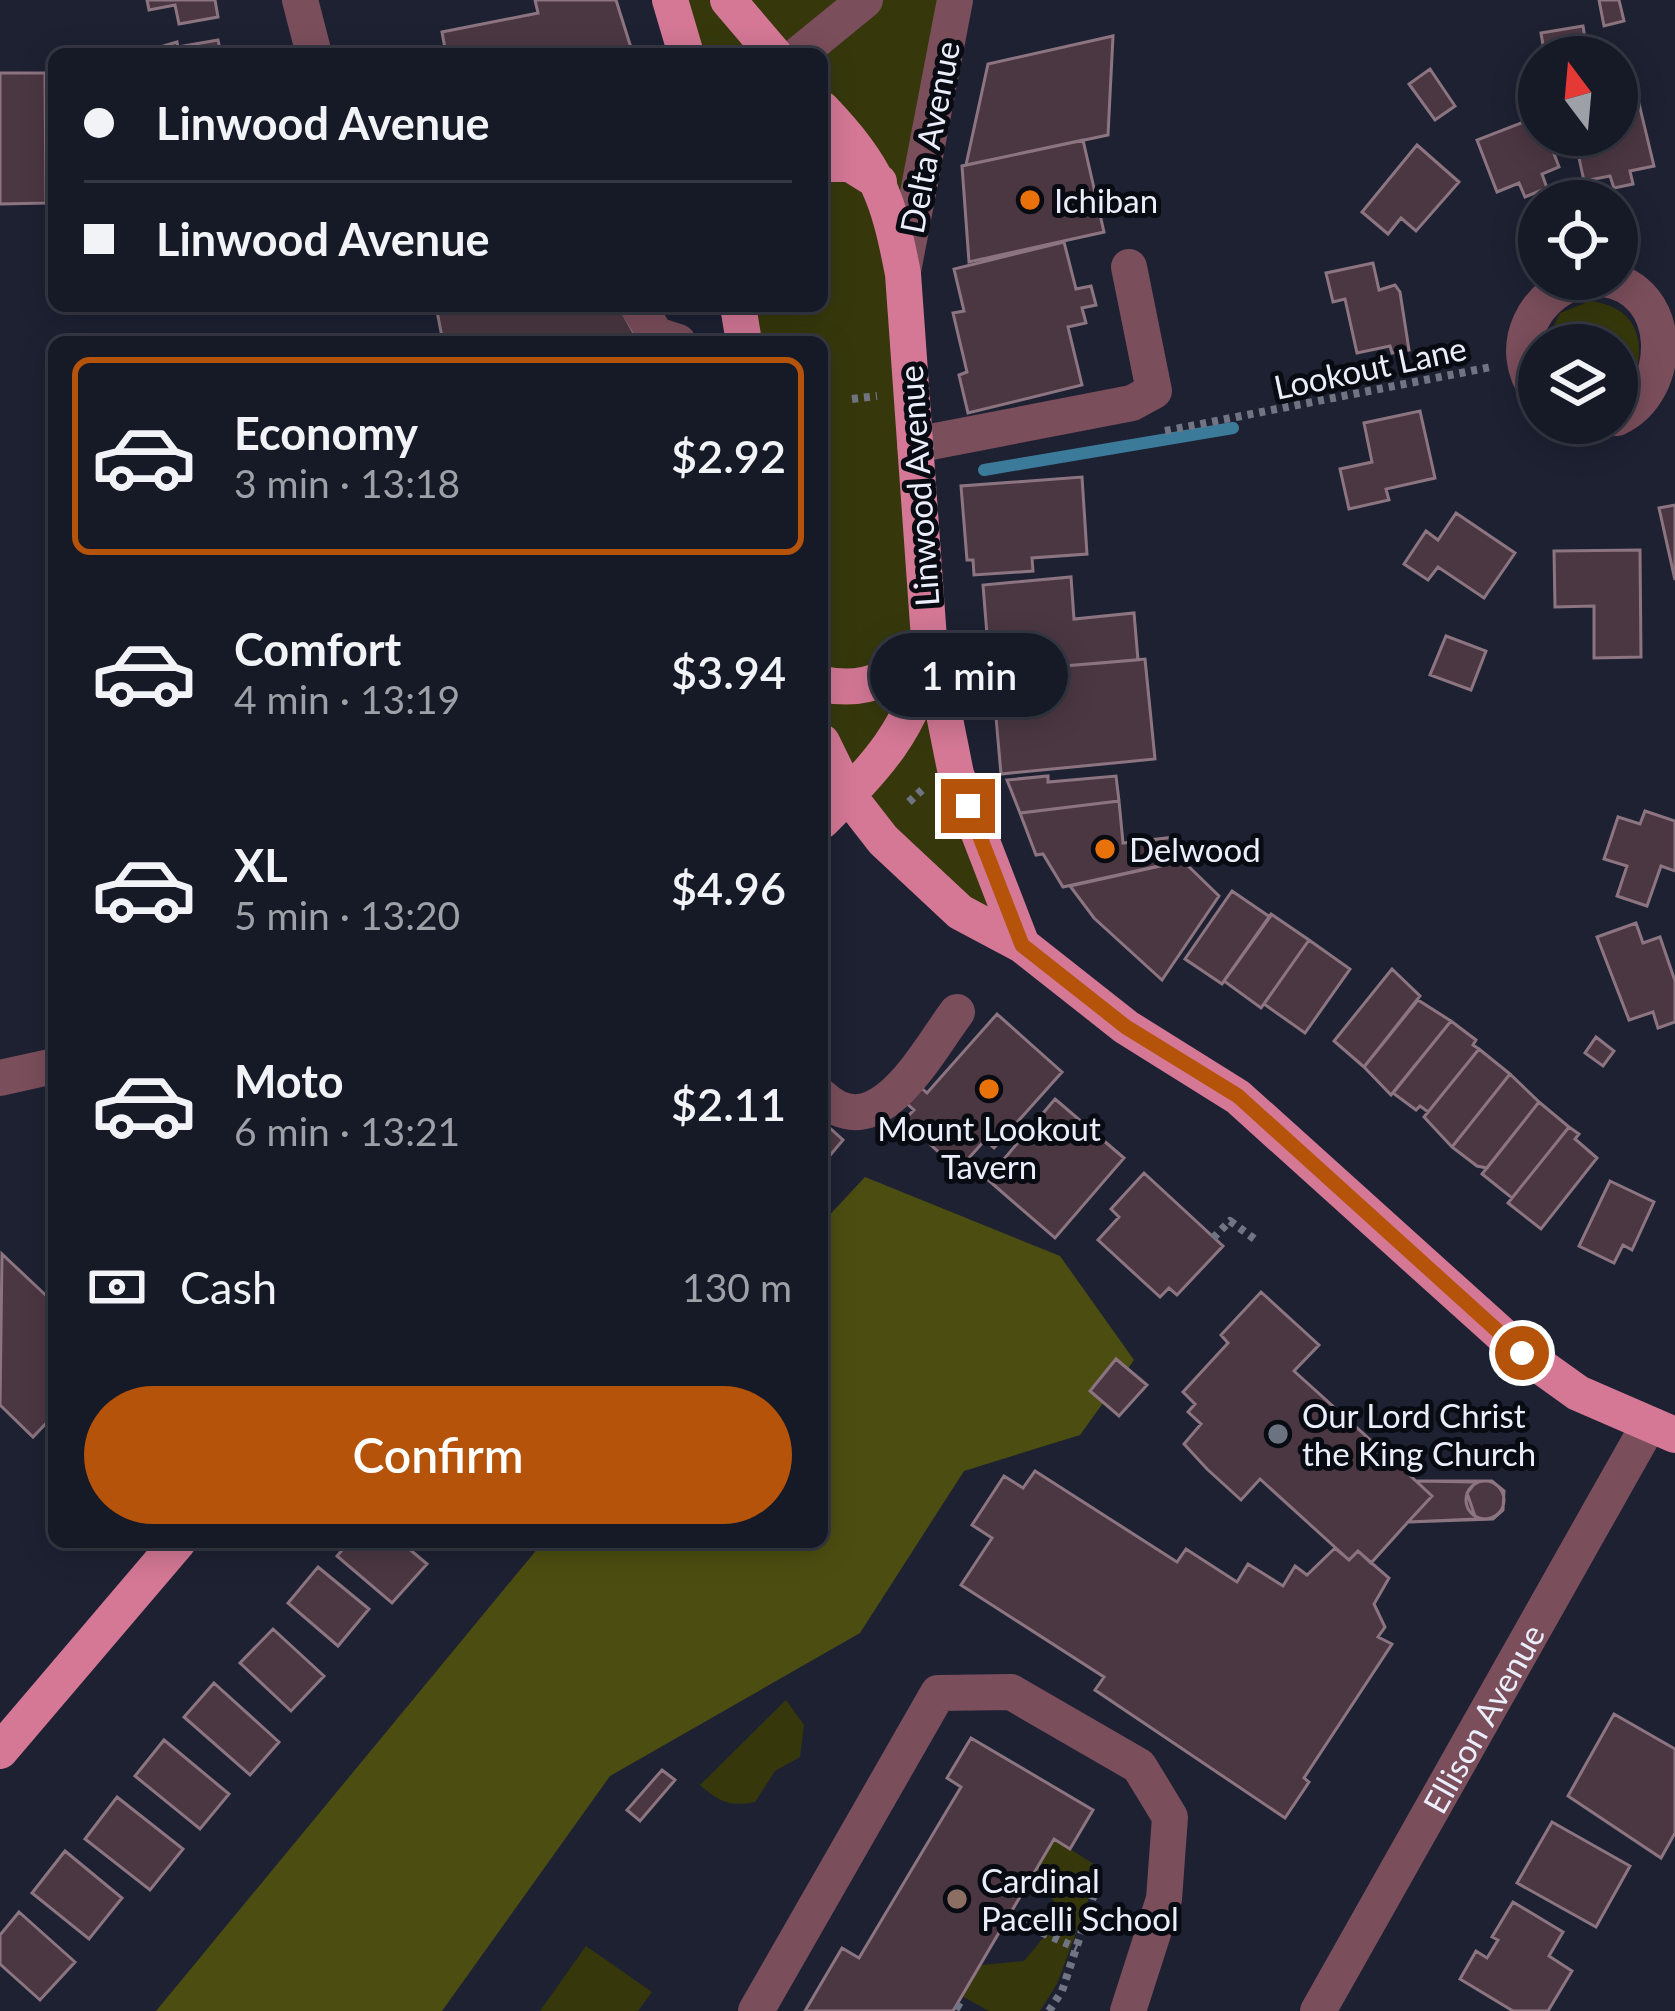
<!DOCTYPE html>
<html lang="en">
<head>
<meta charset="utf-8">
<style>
	:root { --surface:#161926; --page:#232632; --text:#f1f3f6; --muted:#9ea0a7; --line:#353843; --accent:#b45309 }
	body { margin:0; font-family:Lato,sans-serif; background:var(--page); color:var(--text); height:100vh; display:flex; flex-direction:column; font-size:45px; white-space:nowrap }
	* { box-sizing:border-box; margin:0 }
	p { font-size:39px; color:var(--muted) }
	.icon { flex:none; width:66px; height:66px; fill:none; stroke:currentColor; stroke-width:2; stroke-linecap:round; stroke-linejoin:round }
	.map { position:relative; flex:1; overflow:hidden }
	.side { position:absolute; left:48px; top:336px; width:780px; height:1212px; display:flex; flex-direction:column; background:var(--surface); border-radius:18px; box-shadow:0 6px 30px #0003,0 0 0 3px var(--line) }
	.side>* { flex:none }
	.guide { position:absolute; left:48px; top:48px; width:780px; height:264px; border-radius:18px; box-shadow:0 6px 30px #0003,0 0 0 3px var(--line); display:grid; align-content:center; height:264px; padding:0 36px; background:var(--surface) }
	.needle { width:78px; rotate:344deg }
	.tools { position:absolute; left:1518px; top:36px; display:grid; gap:24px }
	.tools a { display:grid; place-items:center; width:120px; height:120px; border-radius:50%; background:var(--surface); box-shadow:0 6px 30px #0003,0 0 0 3px var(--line); font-size:60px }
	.end { position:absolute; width:54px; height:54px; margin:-27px; border:15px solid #b45309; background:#fff; box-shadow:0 0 0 6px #fff }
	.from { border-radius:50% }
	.bubble { position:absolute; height:84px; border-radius:42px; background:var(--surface); box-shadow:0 6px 30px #0003,0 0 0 3px var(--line); font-size:39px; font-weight:600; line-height:84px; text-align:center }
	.guide b { display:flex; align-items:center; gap:42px; height:114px; font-size:45px }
	.guide b+b { border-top:3px solid var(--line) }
	.guide i { width:30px; height:30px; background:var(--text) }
	ul { padding:21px 0 0; list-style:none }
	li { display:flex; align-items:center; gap:36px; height:198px; margin:0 24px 18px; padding:0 12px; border:6px solid transparent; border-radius:18px }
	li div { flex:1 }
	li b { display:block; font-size:45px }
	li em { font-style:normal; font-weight:600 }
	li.current { border-color:var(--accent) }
	li>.icon { width:108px; height:108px; stroke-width:1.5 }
	.pay { display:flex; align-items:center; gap:30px; height:132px; padding:0 36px; font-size:45px }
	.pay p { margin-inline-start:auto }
	.primary-button { display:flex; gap:24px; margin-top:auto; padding:24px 36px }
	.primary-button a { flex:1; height:138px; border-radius:72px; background:var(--accent); color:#fff; font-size:48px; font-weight:600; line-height:138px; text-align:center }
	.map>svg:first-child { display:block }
	.green { fill:#36380c }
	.forest { fill:#4c4e11 }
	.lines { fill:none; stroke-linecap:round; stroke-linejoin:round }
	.stream { stroke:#3b7a99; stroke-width:12 }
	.building { fill:#4b3742; stroke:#8c7581; stroke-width:3 }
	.path { stroke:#707483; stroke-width:8; stroke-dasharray:6 6; stroke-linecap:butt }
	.minor { stroke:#7b4e5c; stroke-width:36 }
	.major { stroke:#d47896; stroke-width:36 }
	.route { stroke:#b45309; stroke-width:15 }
	.food-dot { fill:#e8710a; stroke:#090b13; stroke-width:4.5 }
	.worship-dot { fill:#6b7280; stroke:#090b13; stroke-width:4.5 }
	.education-dot { fill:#8d6e63; stroke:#090b13; stroke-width:4.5 }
	.labels { text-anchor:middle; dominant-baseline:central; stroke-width:10; stroke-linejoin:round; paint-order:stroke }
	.street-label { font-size:33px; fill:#eaeefa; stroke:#090b13 }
	.poi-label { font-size:33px; fill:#eaeefa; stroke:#090b13; text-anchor:start }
</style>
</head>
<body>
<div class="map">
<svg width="1675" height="2011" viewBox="0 0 1675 2011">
	<rect width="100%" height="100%" fill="#1d2132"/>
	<path class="green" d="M670,0H955L903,274L929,639L1022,945L848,795L822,821V342H744L738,306H822V54H686Z
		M1590,301C1626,305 1644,328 1638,364L1617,389V345H1545L1560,313Z
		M786,1700L804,1725L800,1757L775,1771L755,1802C730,1807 719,1802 700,1785Z
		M1054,1839L1100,1868L1057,1984L1040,2011H989L962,1996L982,1965L1024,1961L1044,1937L1055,1903L1036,1873Z
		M586,1946L652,1992L638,2011H540Z"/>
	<path class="forest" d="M865,1177L1060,1256L1134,1360L1080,1435L964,1471L860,1633L610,1776L442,2011H156L543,1542H822V1223Z"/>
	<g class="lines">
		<path class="stream" d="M984,470L1233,428"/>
	</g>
	<path class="building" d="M147,0H215L218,17L179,24L175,5L149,10Z
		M535,0H616L633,54H446L442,32L538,13Z
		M1599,0H1619L1624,21L1604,26Z
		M1583,26L1588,57H1545L1541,33Z
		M1113,36L1108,135L966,165L988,64Z
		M218,40L221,54H137L177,42L178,47Z
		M1430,69L1455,106L1435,120L1409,84Z
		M0,73H45L46,203L0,204Z
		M1635,87L1654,166L1630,171L1633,184L1614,188L1610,176L1584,181L1574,135H1617V91Z
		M1539,116V135H1547L1559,167L1542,174L1547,188L1525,197L1519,183L1497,192L1477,140Z
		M1083,140L1104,232L969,262L962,166Z
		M1417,145L1459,182L1416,231L1401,218L1388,234L1362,212Z
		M1064,242L1076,289L1091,286L1096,305L1082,308L1086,323L1068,327L1082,385L968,413L959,375L967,372L953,313L964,311L954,269Z
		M1373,263L1379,290L1395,285L1400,292L1409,350L1392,353L1390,346L1357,353L1345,299L1333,302L1326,273Z
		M436,306H619L634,333L625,342H443Z
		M1420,411L1435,478L1386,489L1389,500L1349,509L1340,469L1372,462L1364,423Z
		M1082,477L1087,554L1032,558L1033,571L974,575L973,560H967L961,486Z
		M1675,505V580L1659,508Z
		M1456,513L1515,553L1484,598L1438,567L1428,580L1404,564L1426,531L1438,540Z
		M1640,550L1641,657L1594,658V606L1555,607L1554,551Z
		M1071,577L1074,619L1134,613L1138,660L990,672L983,585Z
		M1446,636L1486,651L1471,690L1430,675Z
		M1145,659L1155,759L1001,774L992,672Z
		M1048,776V782L1116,776L1119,801L1020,813L1007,780Z
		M1119,801L1123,843L1175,837L1177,862L1063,887L1043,854L1036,855L1020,813Z
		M1645,811L1675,821V871L1661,866L1647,906L1617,896L1627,866L1604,859L1618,817L1640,824Z
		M1183,861L1219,896L1162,980L1094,918L1070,886Z
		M1232,891L1270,917L1222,984L1185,959Z
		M1271,914L1309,940L1261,1008L1224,981Z
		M1636,923L1643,943L1660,937L1675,981V1022L1658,1028L1653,1012L1629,1020L1597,937Z
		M1309,940L1350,969L1305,1033L1264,1004Z
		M1392,969L1420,996L1364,1067L1334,1041Z
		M1418,1000L1451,1021L1391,1095L1364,1067Z
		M997,1014L1062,1072L994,1148L985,1140L958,1170L904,1120L914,1110L904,1101L918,1085L927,1093Z
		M1451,1021L1476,1040L1473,1045L1479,1049L1428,1112L1420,1106L1416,1110L1393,1093Z
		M1596,1037L1614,1051L1603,1066L1585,1053Z
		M1479,1049L1510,1074L1452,1147L1424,1117Z
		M1510,1074L1539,1102L1487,1168L1477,1166L1452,1147Z
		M1055,1099L1124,1158L1055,1238L987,1179Z
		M1539,1102L1569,1127L1512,1198L1482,1174Z
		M822,1121L843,1140L822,1165Z
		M1569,1127L1579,1134L1575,1139L1597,1158L1541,1229L1508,1203Z
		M1144,1173L1223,1246L1177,1295L1169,1288L1160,1297L1098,1240L1119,1217L1111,1209Z
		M1610,1181L1654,1202L1632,1250L1623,1245L1614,1263L1579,1246Z
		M2,1254L54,1303L50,1370L54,1415L33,1437L0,1405Z
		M1261,1292L1319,1345L1294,1371L1416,1481H1492L1504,1491L1503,1510L1493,1519L1408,1522L1371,1563L1358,1551L1349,1560L1260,1479L1241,1500L1207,1469L1184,1444L1201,1424L1188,1412L1195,1404L1183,1392L1228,1343L1221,1335Z
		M1116,1359L1147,1385L1119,1416L1090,1391Z
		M1035,1471L1177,1562L1186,1549L1237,1582L1248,1564L1283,1586L1295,1566L1307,1575L1335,1548L1349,1560L1358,1551L1389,1578L1374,1604L1385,1627L1378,1637L1392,1644L1304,1778L1309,1782L1285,1818L1095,1690L1104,1677L961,1585L992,1538L972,1525L1004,1476L1023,1488Z
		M1466 1500a19 19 0 1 1 38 0a19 19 0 1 1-38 0Z
		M1416,1481L1476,1482L1467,1493L1476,1519L1408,1522L1432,1496Z
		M349,1542H401L427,1564L392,1603L337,1556Z
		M318,1567L369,1609L338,1646L288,1603Z
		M273,1629L324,1676L291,1711L240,1663Z
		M214,1683L279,1742L250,1775L184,1717Z
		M1614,1714L1675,1749V1833L1661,1858L1568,1796Z
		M971,1738L1093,1810L1070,1849L1054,1839L953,2011H805L842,1948L859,1958L961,1787L947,1778Z
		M164,1740L229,1794L200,1829L135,1776Z
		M662,1770L675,1780L640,1821L627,1810Z
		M117,1797L183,1849L150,1890L85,1839Z
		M1552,1822L1630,1866L1596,1927L1517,1883Z
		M65,1851L122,1898L89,1939L32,1893Z
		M1513,1902L1563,1932L1549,1956L1572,1971L1548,2011H1513L1460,1979L1476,1951L1487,1958L1498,1940L1492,1937Z
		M19,1912L75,1962L40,2000L0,1964V1935Z"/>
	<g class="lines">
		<path class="path" d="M852,399L877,396
			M1165,431L1491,367
			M909,802L922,790
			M822,999L824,1001
			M1213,1238L1230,1221L1256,1240
			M1009,1918L1077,1948
			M956,2005L966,2011
			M1049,2011L1062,1991L1099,1879"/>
		<g class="minor">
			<path d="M300,0L314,54"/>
			<path d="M799,54L865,0"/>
			<path d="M903,271L955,0"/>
			<path d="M1604,279C1675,289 1675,391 1617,418"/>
			<path d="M638,306L656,335L678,342"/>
			<path d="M1539,393C1504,348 1535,289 1586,279"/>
			<path d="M915,445L1132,403L1154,391L1129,267"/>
			<path d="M0,1078L54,1066"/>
			<path d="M822,1097C878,1150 928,1050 957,1012"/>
			<path d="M756,2011L938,1693L1011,1692L1139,1766L1170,1817L1164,1899L1128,2011"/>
			<path id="s1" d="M1318,2011L1648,1426"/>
		</g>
		<path class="major" d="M670,0L686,54
			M728,0L774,54
			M822,109C878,168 888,196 903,274L929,639L956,774L1022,945
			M822,164H850L879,182
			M738,306L744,342
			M822,684C871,694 899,675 929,639
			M822,742L848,795L883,840L960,912L1022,945L1126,1027L1238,1097L1522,1353L1578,1393L1675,1435
			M822,821C871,772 917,727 926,656
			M0,1751L178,1542"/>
	</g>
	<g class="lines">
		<path class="route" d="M968,806L1022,945L1126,1027L1238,1096L1522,1353"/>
	</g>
	<g class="food-dot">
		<circle cx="1030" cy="200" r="12"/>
		<circle cx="1105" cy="849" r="12"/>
		<circle cx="989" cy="1089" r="12"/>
	</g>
	<circle class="worship-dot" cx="1278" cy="1434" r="12"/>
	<circle class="education-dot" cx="957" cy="1899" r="12"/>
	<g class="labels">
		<g class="street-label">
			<text transform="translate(929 137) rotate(-79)">Delta Avenue</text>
			<text transform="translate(1370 367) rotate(-12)">Lookout Lane</text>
			<text transform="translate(918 486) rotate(-94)">Linwood Avenue</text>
			<text stroke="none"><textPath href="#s1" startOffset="336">Ellison Avenue</textPath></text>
		</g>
		<g class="poi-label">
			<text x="1054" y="200">Ichiban</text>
			<text x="1129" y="849">Delwood</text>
			<text x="989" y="1128" text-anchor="middle">Mount Lookout<tspan x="989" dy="38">Tavern</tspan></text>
			<text x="1302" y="1415">Our Lord Christ<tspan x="1302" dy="38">the King Church</tspan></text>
			<text x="981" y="1880">Cardinal<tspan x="981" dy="38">Pacelli School</tspan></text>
		</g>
	</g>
</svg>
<div class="tools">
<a><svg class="needle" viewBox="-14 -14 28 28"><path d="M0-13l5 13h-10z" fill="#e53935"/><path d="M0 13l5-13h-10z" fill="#9ea0a7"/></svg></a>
<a><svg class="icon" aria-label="locate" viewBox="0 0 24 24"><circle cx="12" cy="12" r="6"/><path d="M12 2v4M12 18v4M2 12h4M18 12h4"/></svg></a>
<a><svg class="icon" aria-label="layers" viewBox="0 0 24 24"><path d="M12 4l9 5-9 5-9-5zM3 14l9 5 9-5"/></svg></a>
</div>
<i class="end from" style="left:1522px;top:1353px"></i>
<i class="end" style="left:968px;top:806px"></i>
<div class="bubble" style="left:870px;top:633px;width:198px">1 min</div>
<div class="guide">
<b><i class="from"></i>Linwood Avenue</b>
<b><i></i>Linwood Avenue</b>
</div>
<section class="side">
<ul>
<li class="current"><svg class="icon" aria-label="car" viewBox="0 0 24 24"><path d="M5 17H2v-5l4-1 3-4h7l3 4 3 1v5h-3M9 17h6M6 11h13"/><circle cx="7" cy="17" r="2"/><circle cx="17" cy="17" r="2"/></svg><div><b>Economy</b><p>3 min · 13:18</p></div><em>$2.92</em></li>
<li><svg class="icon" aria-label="car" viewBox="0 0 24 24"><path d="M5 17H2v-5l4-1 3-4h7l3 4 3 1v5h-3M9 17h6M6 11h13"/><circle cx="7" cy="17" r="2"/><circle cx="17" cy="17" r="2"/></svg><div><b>Comfort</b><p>4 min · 13:19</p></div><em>$3.94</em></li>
<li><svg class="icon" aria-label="car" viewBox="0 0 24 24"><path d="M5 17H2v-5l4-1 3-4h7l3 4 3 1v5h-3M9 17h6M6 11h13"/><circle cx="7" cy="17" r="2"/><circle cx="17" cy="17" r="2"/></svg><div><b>XL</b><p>5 min · 13:20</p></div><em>$4.96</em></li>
<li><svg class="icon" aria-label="car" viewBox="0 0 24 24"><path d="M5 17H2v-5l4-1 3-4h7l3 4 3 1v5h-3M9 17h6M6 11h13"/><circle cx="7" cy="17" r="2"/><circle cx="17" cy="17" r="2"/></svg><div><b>Moto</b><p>6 min · 13:21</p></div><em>$2.11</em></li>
</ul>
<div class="pay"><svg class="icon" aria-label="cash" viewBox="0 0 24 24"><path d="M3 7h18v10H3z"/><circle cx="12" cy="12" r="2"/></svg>Cash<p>130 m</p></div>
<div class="primary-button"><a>Confirm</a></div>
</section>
</div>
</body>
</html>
